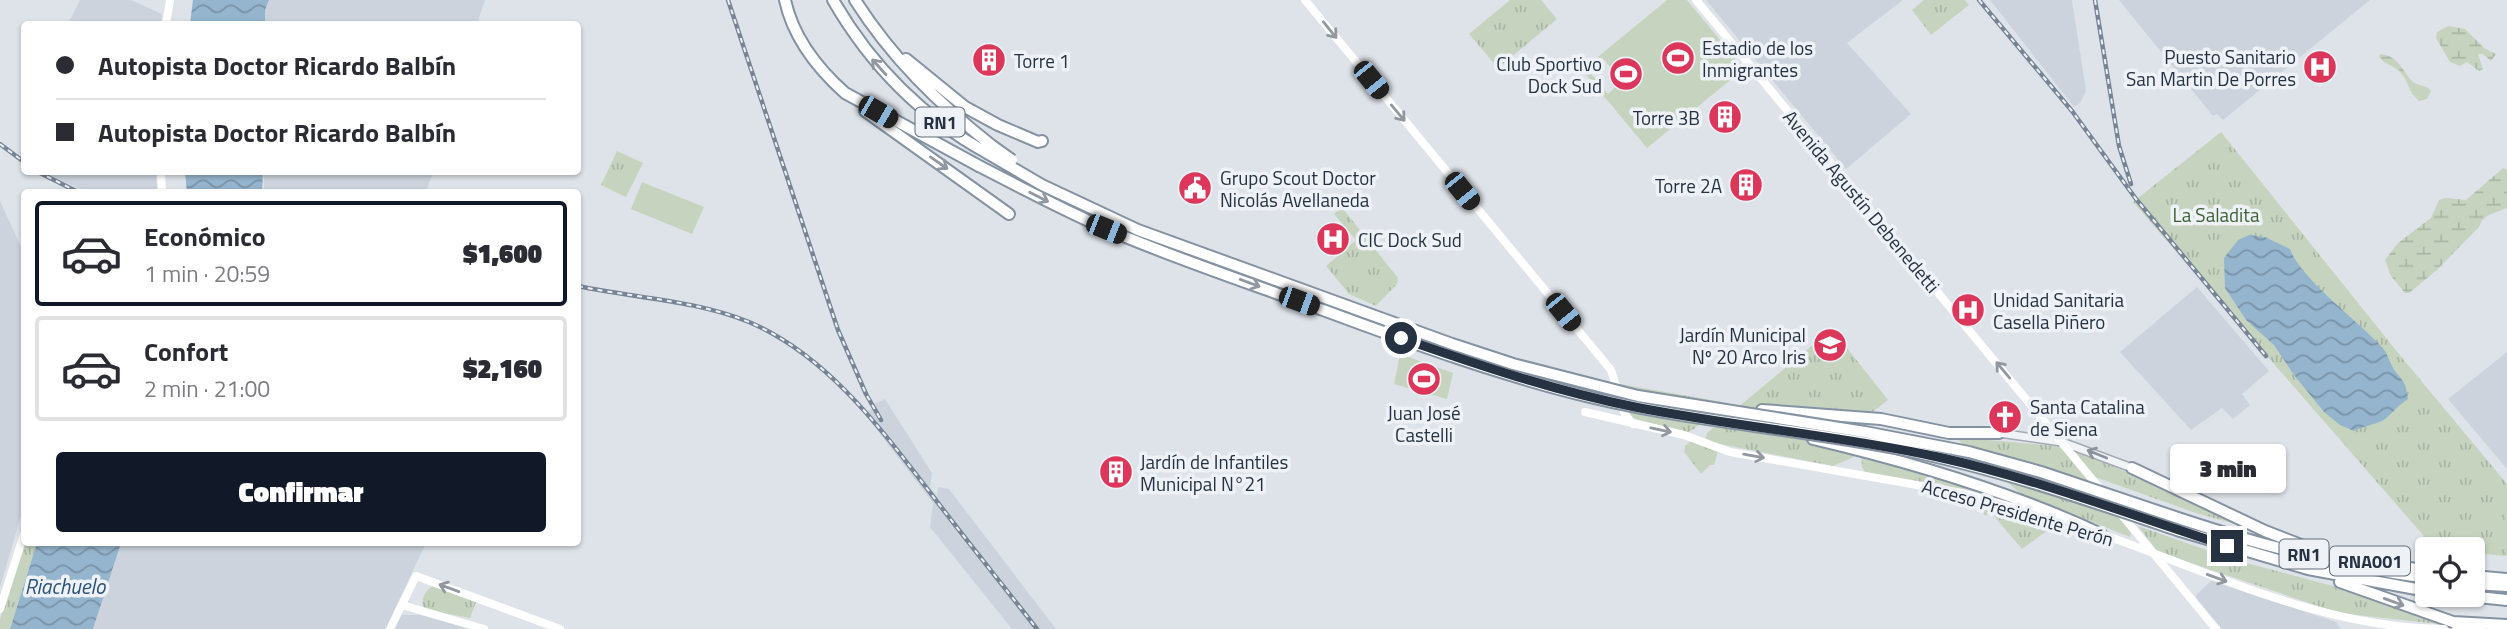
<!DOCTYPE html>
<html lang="es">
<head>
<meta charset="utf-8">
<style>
	:root { --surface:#fff; --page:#f7f7f7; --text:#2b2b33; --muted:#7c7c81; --line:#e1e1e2; --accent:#111827 }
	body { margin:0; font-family:"Titillium Web",sans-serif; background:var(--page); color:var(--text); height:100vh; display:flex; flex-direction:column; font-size:26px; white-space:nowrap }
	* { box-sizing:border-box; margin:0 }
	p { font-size:23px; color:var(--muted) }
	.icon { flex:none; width:38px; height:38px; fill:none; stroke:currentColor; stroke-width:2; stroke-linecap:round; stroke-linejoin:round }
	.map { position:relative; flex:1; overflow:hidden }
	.sheet { position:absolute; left:21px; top:189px; width:560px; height:357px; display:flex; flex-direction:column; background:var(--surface); border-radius:7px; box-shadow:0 2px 5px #0004 }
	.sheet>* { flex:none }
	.guide { position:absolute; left:21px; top:21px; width:560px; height:154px; border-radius:7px; box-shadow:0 2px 5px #0004; display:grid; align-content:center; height:154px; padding:0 35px; background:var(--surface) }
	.controls { position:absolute; left:2415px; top:537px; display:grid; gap:14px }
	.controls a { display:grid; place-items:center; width:70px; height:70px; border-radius:7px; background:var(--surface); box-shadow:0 2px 5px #0004; font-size:35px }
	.end { position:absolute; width:32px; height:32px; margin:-16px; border:9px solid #263242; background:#fff; box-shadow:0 0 0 4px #fff }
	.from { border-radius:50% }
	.bubble { position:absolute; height:49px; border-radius:7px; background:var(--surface); box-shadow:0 2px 5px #0004; font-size:23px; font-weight:800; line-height:49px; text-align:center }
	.car { position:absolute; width:21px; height:42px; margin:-21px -10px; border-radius:9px; box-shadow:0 0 5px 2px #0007; background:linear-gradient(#222 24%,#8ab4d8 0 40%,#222 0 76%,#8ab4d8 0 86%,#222 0) }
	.guide b { display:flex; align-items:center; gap:24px; height:66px; font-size:26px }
	.guide b+b { border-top:2px solid var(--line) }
	.guide i { width:18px; height:18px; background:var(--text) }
	ul { padding:12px 0 0; list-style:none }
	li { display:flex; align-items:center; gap:21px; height:105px; margin:0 14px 10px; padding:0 21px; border:4px solid var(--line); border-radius:7px }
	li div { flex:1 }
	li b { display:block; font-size:26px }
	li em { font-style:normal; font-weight:800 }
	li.current { border-color:var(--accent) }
	li>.icon { width:63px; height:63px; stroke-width:1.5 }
	.action { display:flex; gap:14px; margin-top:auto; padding:14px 35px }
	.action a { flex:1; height:80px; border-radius:7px; background:var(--accent); color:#fff; font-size:28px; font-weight:800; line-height:80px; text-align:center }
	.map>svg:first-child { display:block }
	.built { fill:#ccd3dc }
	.wetland { fill:url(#wetland-marsh) }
	.park { fill:url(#park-tufts) }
	.garden { fill:#c6d4bf; fill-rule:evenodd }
	.water { fill:url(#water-waves) }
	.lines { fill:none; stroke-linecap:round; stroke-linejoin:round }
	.tertiary-casing { stroke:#a3aab4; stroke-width:10 }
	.motorway-casing { stroke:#8492a2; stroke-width:14 }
	.tertiary { stroke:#f1f4f7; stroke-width:7 }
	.secondary { stroke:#fff; stroke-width:8 }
	.motorway { stroke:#fff; stroke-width:10 }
	.rail-casing { stroke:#768495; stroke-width:4.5 }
	.rail { stroke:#eef2f7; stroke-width:2; stroke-dasharray:5; stroke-linecap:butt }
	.motorway-bridge-casing { stroke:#8492a2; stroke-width:14; stroke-linecap:butt }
	.motorway-bridge { stroke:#fff; stroke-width:10 }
	.oneway { stroke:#9298a0 }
	.oneway2 { stroke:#8c939c }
	.route { stroke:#263242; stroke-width:9 }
	.labels { text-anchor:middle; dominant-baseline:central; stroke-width:7; stroke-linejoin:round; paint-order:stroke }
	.shield { fill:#eef2f7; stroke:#626c78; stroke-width:2 }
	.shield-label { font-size:18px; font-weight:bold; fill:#263242 }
	.poi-label { font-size:19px; fill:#263242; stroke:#eef2f7; text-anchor:start }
	.street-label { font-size:19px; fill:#263242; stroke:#eef2f7 }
	.park-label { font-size:19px; fill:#3d5f32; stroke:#eef2f7 }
	.water-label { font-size:21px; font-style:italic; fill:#2c547a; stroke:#eef2f7 }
</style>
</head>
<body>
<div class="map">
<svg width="2507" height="629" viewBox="0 0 2507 629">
	<defs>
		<pattern id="wetland-marsh" width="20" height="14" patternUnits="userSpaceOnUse" patternTransform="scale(1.75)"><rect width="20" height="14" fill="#c6d4bf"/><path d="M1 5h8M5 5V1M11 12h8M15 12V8" fill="none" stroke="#aab6a5"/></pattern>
		<pattern id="park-tufts" width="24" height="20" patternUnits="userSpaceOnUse" patternTransform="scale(1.75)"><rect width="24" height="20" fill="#c6d4bf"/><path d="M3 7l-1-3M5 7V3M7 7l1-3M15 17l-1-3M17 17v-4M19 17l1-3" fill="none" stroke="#aab6a5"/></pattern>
		<pattern id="water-waves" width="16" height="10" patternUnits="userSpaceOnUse" patternTransform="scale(1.75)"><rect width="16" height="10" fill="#95b4cd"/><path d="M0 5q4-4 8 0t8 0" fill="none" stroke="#7993a8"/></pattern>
	</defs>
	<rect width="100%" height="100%" fill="#dee3e9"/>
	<path class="built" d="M80,0H131L162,14L161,24H68Z
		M269,0H485L477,24H265V10Z
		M1706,0H1903L1847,43L1911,114L1846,169Z
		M1990,0H2072L2086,91L2080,103L2074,107Z
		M2119,0H2370L2223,120L2217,114L2213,116Z
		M44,172H156L157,192H88L54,178Z
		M264,172H433L426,192H264Z
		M0,201L24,253V506L0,587Z
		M1333,220L1351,242L1332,258L1314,236Z
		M2197,287L2269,371L2242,394L2250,405L2233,419L2222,408L2191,430L2120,352Z
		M2507,352V469L2448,399Z
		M885,399L932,473L930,488L937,496L938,487L949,489L1056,629H1012L930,527L933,503L864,413L873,408L872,405Z
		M121,542L426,543L392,615H420L473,629H93Z
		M2211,581L2336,622L2341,629H2222L2197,599L2196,595Z"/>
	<path class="wetland" d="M2448,26L2465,29L2484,48L2496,54L2491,61L2483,54H2478L2483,69L2479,71L2467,62L2460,66L2450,62L2436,38L2437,32Z
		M2380,54C2398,56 2401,68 2411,80C2417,87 2426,84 2431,91L2427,99L2419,101C2406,89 2410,82 2399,71C2393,65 2385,65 2379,57Z
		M2503,168L2507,170V208L2489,215L2482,220L2479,227L2437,270L2409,293H2405L2391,276L2385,260L2398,243L2431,218L2439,200L2446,198L2466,200Z"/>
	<path class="park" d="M1510,0H1541L1557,19L1498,68L1469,34Z
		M1924,0H1965L1969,5L1931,35L1912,10Z
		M2221,132L2403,359L2507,484V556L2473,553V550L2429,548L2423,535L2133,202Z
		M617,151L643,163L626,197L601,185Z
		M1340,209L1344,210L1398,278L1397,284L1376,306L1349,294L1326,266L1356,240L1334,214Z
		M1832,329L1888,400L1871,413L1854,457L1833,466L1705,441L1707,433Z
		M1620,384L1723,402L1694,429L1686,433L1632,418Z
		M1955,437L2057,446L2064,450L2131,532L2130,537L2021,494Z
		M1691,441L1718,452L1714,465H1710L1701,474L1684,452L1685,446Z
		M2078,452L2151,482L2256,530L2196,513L2095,477L2076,454Z
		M1861,455L1878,460L1981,491L1945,487L1865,472L1862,467Z
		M1982,502L2044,521L2047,524L2048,530L2022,549L1993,515H1984Z
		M2138,526L2235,560L2352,591L2447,625L2339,613L2158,552Z
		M25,543H37L10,629H0V619Z
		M433,586L476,602L470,618L426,610C418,603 425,590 433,586Z"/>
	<path class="garden" d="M1667,0H1687L1744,69L1647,148L1582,70ZM1602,57L1622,81L1608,94L1587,69Z
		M642,182L704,207L692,234L631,209Z
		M1400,354L1453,373L1447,399L1394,384Z"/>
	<path class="water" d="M193,0H269L265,10V24H190Z
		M185,172H263L262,192H187Z
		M2249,235L2265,237L2290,249C2301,279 2358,321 2382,347C2388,354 2390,364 2395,371C2404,382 2406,383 2408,399C2399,404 2388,418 2382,421C2373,425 2364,426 2354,431L2340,425L2324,412L2294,375L2274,345L2246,320L2225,288L2224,258L2238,240Z
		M37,543H121L93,629H10Z"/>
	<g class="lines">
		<g class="tertiary-casing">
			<path id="tertiary" d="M1999,433L2062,442L2132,468"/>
		</g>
		<g class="motorway-casing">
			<path id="motorway" d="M785,0C793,37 817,68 845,93L979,166
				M833,0C870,64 922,117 987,153
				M855,0C892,58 938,103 991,145
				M906,59L965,107L998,125L1038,142L1042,141
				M865,111L1009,214
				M1762,410L1881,419L1949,433H1999
				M1813,439C1911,462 2009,491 2101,534
				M2132,468L2265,531L2314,550
				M2184,520C2263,546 2345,567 2427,578
				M2180,531L2308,569L2427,591
				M2344,556L2421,570
				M2473,576L2507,579
				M2340,582L2453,622L2507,625
				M2473,584L2507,586
				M2458,595L2507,600"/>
		</g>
		<use href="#tertiary" class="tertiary"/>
		<path class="secondary" d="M1305,0L1611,370L1625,415L1633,424
			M1696,0L2216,629
			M166,24L170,0
			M161,172L162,192
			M1585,412L1684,435L1730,452L1962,493L2056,519
			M2099,533C2212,573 2322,628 2444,629
			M402,605L484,629
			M0,609L24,534
			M390,629L416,576L560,629
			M2456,629L2481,628"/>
		<use href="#motorway" class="motorway"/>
		<g class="rail-casing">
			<path id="rail" d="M728,0L838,330L866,394L881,420
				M1979,0L2072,111L2136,199L2266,356
				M2095,0L2119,146L2131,184
				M0,144L24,162
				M38,172L78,192
				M578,286C634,298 695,300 749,322C828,356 881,429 932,495C966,540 1002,584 1037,629"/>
		</g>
		<use href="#rail" class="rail"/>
		<g class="motorway-bridge-casing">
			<path id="motorway-bridge" d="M991,145L1012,160
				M987,153L1042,185L1138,230L1452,344L1513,364L1638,396L1865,432L1969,452L2041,472L2184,520
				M979,166C1022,188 1065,211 1109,230C1179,260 1252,284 1323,310C1412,343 1502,376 1594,398C1695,422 1799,429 1900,449C1996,468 2088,500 2180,531"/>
		</g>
		<use href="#motorway-bridge" class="motorway-bridge"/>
	</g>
	<defs><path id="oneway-shaft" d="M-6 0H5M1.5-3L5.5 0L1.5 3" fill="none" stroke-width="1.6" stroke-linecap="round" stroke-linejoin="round" transform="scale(1.75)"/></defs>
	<g class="oneway">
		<use href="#oneway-shaft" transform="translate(1330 30) rotate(51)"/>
		<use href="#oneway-shaft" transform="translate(879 67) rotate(-132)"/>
		<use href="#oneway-shaft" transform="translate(1398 113) rotate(50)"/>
		<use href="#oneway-shaft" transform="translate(939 163) rotate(35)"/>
		<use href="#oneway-shaft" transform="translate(1039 197) rotate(27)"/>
		<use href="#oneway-shaft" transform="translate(1250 283) rotate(20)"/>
		<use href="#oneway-shaft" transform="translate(2003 370) rotate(-130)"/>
		<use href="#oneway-shaft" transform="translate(1661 430) rotate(12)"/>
		<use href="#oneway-shaft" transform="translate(1754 456) rotate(10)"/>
		<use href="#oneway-shaft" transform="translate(2217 578) rotate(20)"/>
		<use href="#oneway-shaft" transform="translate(449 588) rotate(-160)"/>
		<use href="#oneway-shaft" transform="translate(2394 602) rotate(20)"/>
	</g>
	<use class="oneway2" href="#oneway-shaft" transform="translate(2097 454) rotate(-158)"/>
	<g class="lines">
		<path class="route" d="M1401,338C1478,365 1555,391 1635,407C1736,427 1838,435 1938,457C2037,479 2131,515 2227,546"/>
	</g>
	<defs>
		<g id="stadium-disc" transform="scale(1.75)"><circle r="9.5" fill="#dc365a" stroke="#eef2f7"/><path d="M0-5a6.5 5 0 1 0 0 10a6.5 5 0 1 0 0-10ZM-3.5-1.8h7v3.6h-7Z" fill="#fff"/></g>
		<g id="building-disc" transform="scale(1.75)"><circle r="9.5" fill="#dc365a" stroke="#eef2f7"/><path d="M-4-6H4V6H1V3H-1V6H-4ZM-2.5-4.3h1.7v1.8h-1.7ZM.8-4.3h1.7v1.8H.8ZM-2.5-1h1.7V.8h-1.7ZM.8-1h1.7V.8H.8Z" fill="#fff"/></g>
		<g id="hospital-disc" transform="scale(1.75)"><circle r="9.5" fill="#dc365a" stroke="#eef2f7"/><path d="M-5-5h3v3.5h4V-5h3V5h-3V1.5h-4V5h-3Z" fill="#fff"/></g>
		<g id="civic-disc" transform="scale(1.75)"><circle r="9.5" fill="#dc365a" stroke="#eef2f7"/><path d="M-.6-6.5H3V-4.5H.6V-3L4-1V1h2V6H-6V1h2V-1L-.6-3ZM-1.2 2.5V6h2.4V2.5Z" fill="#fff"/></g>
		<g id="school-disc" transform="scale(1.75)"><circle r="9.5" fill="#dc365a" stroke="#eef2f7"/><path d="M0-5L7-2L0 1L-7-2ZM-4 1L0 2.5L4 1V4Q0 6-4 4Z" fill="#fff"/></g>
		<g id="church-disc" transform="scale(1.75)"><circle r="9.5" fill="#dc365a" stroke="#eef2f7"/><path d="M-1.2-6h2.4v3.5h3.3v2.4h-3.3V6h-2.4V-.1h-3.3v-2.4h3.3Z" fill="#fff"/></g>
	</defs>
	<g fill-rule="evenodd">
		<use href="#stadium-disc" x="1678" y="58"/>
		<use href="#building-disc" x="989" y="60"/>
		<use href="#hospital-disc" x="2320" y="67"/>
		<use href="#stadium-disc" x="1626" y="74"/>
		<use href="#building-disc" x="1725" y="117"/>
		<use href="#building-disc" x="1746" y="185"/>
		<use href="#civic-disc" x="1195" y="188"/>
		<use href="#hospital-disc" x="1333" y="239"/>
		<use href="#hospital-disc" x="1968" y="310"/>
		<use href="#school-disc" x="1830" y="345"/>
		<use href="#stadium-disc" x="1424" y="379"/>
		<use href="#church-disc" x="2005" y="417"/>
		<use href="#building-disc" x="1116" y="472"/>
	</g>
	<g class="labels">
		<g class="shield">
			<rect x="915.5" y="107.5" width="49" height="29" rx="5"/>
			<rect x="2279.5" y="539.5" width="49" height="29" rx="5"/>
			<rect x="2330" y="546.5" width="80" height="29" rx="5"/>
		</g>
		<g class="shield-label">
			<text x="940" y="122">RN1</text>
			<text x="2304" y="554">RN1</text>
			<text x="2370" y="561">RNA001</text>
		</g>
		<g class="poi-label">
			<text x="1702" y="47">Estadio de los<tspan x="1702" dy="22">Inmigrantes</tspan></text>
			<text x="2296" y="56" text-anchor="end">Puesto Sanitario<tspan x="2296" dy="22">San Martin De Porres</tspan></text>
			<text x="1014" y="60">Torre 1</text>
			<text x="1602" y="63" text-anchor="end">Club Sportivo<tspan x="1602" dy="22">Dock Sud</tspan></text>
			<text x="1700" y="117" text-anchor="end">Torre 3B</text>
			<text x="1220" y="177">Grupo Scout Doctor<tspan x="1220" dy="22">Nicolás Avellaneda</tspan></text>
			<text x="1722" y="185" text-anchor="end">Torre 2A</text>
			<text x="1358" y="239">CIC Dock Sud</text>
			<text x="1993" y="299">Unidad Sanitaria<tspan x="1993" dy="22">Casella Piñero</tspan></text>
			<text x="1806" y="334" text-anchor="end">Jardín Municipal<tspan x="1806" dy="22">Nº 20 Arco Iris</tspan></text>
			<text x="2030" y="406">Santa Catalina<tspan x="2030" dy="22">de Siena</tspan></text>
			<text x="1424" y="412" text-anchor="middle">Juan José<tspan x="1424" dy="22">Castelli</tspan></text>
			<text x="1140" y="461">Jardín de Infantiles<tspan x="1140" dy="22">Municipal N°21</tspan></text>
		</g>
		<g class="street-label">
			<text transform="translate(1862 201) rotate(50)">Avenida Agustín Debenedetti</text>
			<text transform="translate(2018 512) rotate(16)">Acceso Presidente Perón</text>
		</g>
		<g class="park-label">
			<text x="2216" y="214">La Saladita</text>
		</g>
		<g class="water-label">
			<text x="65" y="586">Riachuelo</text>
		</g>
	</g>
</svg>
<div class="controls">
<a><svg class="icon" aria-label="locate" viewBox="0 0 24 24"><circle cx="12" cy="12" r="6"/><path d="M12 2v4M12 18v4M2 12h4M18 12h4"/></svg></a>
</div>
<i class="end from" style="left:1401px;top:338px"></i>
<i class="end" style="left:2227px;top:546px"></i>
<div class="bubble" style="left:2170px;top:444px;width:116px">3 min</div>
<i class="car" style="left:1371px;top:80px;rotate:141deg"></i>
<i class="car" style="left:878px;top:112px;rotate:120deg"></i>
<i class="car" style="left:1462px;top:191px;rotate:141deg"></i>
<i class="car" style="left:1106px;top:229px;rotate:112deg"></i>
<i class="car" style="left:1299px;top:301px;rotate:110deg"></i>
<i class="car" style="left:1563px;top:312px;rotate:141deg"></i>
<div class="guide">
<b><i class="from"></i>Autopista Doctor Ricardo Balbín</b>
<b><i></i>Autopista Doctor Ricardo Balbín</b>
</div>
<section class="sheet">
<ul>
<li class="current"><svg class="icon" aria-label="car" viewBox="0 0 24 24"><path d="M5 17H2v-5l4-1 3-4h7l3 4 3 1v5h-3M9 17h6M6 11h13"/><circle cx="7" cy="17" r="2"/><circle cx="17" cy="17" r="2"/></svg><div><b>Económico</b><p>1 min · 20:59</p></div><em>$1,600</em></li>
<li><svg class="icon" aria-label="car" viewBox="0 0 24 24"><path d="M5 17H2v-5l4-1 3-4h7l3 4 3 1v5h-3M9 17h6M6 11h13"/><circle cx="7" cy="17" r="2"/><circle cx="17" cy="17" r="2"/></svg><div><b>Confort</b><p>2 min · 21:00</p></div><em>$2,160</em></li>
</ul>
<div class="action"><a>Confirmar</a></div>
</section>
</div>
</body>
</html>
